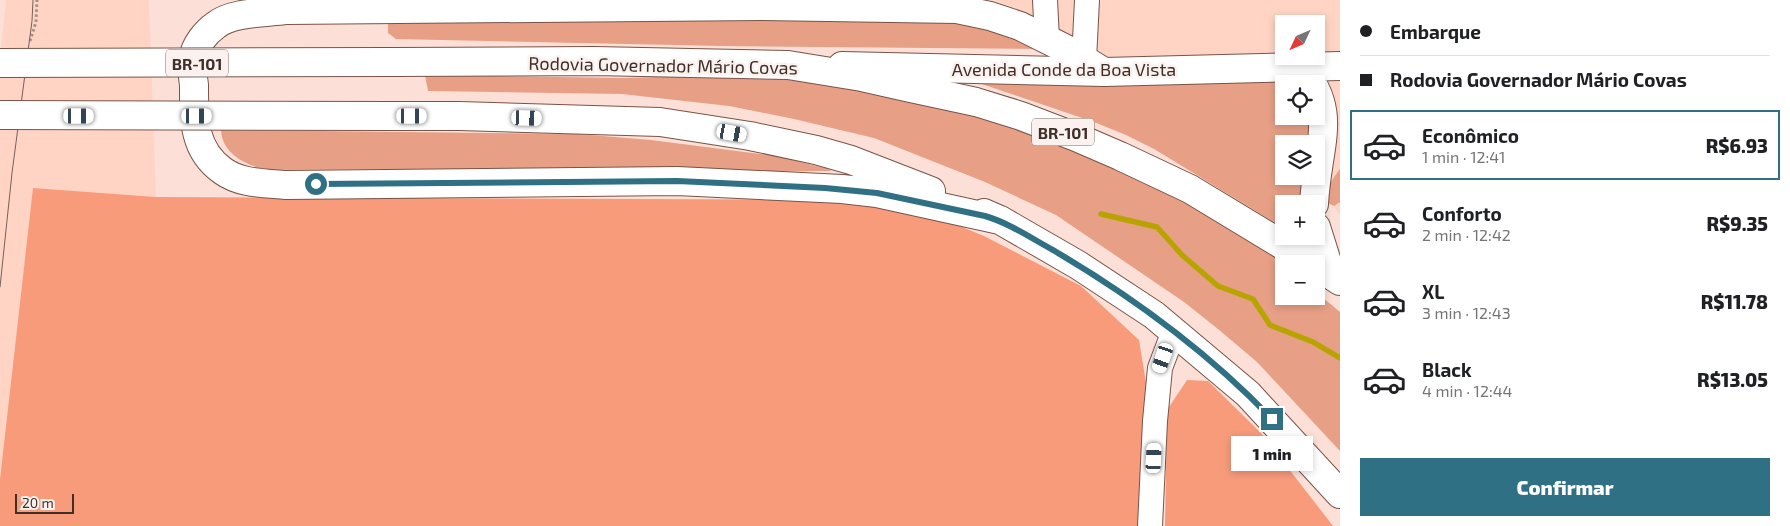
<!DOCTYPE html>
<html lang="pt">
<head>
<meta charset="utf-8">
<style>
	:root { --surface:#fff; --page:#f6f6f6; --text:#202124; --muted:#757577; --line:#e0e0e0; --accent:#2f7084 }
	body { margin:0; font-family:"Exo 2",sans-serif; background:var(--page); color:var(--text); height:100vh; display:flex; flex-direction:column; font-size:19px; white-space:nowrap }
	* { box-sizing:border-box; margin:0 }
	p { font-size:16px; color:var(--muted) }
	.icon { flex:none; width:28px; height:28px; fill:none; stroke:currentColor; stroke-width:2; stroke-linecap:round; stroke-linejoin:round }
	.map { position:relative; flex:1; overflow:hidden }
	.panel { display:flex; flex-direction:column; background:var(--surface); width:450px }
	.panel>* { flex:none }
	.banner { display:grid; align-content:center; height:110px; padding:0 20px; background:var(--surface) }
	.needle { width:32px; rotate:226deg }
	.controls { position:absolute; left:1275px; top:15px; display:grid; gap:10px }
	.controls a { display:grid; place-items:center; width:50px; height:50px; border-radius:0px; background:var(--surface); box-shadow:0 2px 8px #0003; font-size:25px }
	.scale { position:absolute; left:15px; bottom:12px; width:59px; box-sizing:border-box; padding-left:5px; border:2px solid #402f29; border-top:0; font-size:14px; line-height:18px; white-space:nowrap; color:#402f29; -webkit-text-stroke:4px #fbf2ef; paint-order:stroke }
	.end { position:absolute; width:22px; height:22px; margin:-11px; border:6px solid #2f7084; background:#fff; box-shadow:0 0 0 2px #fff }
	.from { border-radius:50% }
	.bubble { position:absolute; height:35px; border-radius:0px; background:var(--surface); box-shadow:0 2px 8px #0003; font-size:16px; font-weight:800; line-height:35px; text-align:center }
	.car { position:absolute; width:15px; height:30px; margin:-15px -8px; border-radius:6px; box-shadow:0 0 4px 1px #0007; background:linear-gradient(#fff 24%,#345 0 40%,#fff 0 76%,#345 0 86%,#fff 0) }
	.banner b { display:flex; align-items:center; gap:18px; height:48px; font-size:19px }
	.banner b+b { border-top:1px solid var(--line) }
	.banner i { width:12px; height:12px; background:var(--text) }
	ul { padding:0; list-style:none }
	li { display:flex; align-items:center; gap:15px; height:70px; margin:0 10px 8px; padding:0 10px; border:2px solid transparent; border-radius:0px }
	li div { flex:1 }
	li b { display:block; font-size:19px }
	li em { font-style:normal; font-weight:800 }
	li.active { border-color:var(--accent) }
	li>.icon { width:45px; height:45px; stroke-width:1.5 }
	.button { display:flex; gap:10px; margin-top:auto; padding:10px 20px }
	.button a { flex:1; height:58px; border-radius:0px; background:var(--accent); color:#fff; font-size:20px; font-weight:800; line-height:58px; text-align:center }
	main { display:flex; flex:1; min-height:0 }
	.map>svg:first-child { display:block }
	.built { fill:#ffd4c5; fill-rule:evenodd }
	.green { fill:#e7a086 }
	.forest { fill:#f79b7b }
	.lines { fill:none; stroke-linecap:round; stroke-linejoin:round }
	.stream { stroke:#b8a400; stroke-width:5.5 }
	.minor-casing { stroke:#795346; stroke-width:26 }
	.major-casing { stroke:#795346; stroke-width:30 }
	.highway-casing { stroke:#795346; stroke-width:30 }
	.path { stroke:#a68f87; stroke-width:3; stroke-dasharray:2.5 2.5; stroke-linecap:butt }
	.minor { stroke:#fff; stroke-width:24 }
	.major { stroke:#fff; stroke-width:28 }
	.highway { stroke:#fff; stroke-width:28 }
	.tram { stroke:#75605a; stroke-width:1 }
	.highway-bridge-casing { stroke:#795346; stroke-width:30; stroke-linecap:butt }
	.highway-bridge { stroke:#fff; stroke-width:28 }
	.route { stroke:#2f7084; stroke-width:6 }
	.labels { text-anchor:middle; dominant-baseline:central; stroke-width:5; stroke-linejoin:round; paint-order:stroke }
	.shield { fill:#fbf2ef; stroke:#786a64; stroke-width:1 }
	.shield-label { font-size:16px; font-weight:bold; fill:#402f29 }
	.street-label { font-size:18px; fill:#402f29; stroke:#fbf2ef }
</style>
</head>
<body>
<main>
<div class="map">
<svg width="1340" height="526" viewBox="0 0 1340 526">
	<rect width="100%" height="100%" fill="#fce0d7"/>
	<path class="built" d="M6,0H149L156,197L33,188L0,479V58Z
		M993,0H1340V216L1334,206L1316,144H1284V155L1027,13ZM1284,24H1316V56H1284ZM1284,84H1316V116H1284Z"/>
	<path class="green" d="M878,19L961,23L1003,28L1041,49L722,46L396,39L388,33V23L391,20Z
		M425,75L622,78L727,75L819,80L898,93L1038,131L1150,181L1258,243L1284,264V296H1316V292L1340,312V451L1257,362L1218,329L1184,302L1056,215L985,182L874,138L794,119L729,106L622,94L428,91Z
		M967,79L1287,80L1294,84H1284V116H1316V144H1284V176H1303L1299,204H1284V228L1154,149L1126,135L1094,122Z
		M221,130L578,134L651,140L776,156L825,168L830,170L831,171L610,173L421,169L266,170C246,165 222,154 221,130Z
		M1340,169V202L1334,206L1326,202C1325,190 1333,178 1340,169Z"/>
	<path class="forest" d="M33,188L156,197L858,200L940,218L984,236L1081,286L1139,340L1148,395L1143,526H0V479Z
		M1187,380L1208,381L1261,433L1333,526H1165L1167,410Z"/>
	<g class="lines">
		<path class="stream" d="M1101,214L1157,227L1182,255L1218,286L1253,299L1270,325L1313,342L1340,358"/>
		<g class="minor-casing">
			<path id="minor" d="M1045,0L1047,39
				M1084,60L1087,0
				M1150,526L1155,421L1160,368L1174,331"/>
		</g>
		<g class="major-casing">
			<path id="major" d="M842,66L1104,72L1340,66
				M1299,66C1340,111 1317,144 1314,204
				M1316,227L1327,262L1336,277"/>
		</g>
		<g class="highway-casing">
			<path id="highway" d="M394,62L594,61L788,65L862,77L911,88L976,102L1021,116L1076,137L1120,156L1190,189L1314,264
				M395,116H459L660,122L750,136L816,150L851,160L931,191
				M984,213L1000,220L1078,265L1154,315L1248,394L1340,494
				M1000,220L877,193L842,189L677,181L286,185C265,183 241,184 223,171C193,150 194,119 194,85C193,77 191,67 193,59C195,45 206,32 216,25C232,12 266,13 286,10L761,6L957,9L990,16L1020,26L1068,50L1104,72
				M1316,265L1340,281"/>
		</g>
		<path class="path" d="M30,41L36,22L37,0"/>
		<use href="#minor" class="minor"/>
		<use href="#major" class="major"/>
		<use href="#highway" class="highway"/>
		<path class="tram" d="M0,287L12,173L32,21L33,0"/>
		<g class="highway-bridge-casing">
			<path id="highway-bridge" d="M0,63L394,62
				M0,115L395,116"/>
		</g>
		<use href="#highway-bridge" class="highway-bridge"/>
	</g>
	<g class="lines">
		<path class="route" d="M316,184L677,181L825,188L877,193L985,216C1009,223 1031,238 1053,250C1133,297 1208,352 1272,419"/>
	</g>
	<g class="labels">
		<g class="shield">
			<rect x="166" y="49.5" width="62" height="27" rx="4"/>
			<rect x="1032" y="118.5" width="62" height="27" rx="4"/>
		</g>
		<g class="shield-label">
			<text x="197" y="63">BR-101</text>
			<text x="1063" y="132">BR-101</text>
		</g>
		<g class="street-label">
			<text transform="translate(663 65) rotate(1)">Rodovia Governador Mário Covas</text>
			<text x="1064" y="69">Avenida Conde da Boa Vista</text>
		</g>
	</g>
</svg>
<div class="controls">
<a><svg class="needle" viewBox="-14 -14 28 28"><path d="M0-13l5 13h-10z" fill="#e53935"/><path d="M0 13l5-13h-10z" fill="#757577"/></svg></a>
<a><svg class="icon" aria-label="locate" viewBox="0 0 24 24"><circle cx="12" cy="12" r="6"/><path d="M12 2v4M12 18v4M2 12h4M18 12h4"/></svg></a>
<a><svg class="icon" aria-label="layers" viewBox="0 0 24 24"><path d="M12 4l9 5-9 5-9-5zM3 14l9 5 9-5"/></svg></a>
<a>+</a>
<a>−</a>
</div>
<div class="scale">20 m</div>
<i class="end from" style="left:316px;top:184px"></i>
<i class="end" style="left:1272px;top:419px"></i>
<div class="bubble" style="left:1231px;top:436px;width:82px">1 min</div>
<i class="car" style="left:79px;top:116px;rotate:90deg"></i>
<i class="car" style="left:197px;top:116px;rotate:90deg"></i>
<i class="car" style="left:412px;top:116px;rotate:90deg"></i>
<i class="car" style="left:527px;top:118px;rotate:92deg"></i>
<i class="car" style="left:732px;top:133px;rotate:100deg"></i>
<i class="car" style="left:1163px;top:358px;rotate:199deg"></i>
<i class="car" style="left:1154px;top:458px;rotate:3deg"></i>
</div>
<section class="panel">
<div class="banner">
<b><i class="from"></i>Embarque</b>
<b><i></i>Rodovia Governador Mário Covas</b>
</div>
<ul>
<li class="active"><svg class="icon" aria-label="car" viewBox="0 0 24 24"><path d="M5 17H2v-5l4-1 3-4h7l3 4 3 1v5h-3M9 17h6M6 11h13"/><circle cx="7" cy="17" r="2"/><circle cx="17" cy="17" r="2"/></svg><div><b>Econômico</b><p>1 min · 12:41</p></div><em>R$6.93</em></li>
<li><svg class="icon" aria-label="car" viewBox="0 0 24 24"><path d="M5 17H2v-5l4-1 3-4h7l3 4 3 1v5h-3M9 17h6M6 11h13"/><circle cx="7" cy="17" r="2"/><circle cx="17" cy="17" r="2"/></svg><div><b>Conforto</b><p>2 min · 12:42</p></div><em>R$9.35</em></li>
<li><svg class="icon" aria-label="car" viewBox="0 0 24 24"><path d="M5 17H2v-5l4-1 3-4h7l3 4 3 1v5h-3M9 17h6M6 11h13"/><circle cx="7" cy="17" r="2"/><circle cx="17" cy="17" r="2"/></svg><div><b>XL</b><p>3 min · 12:43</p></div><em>R$11.78</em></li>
<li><svg class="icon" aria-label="car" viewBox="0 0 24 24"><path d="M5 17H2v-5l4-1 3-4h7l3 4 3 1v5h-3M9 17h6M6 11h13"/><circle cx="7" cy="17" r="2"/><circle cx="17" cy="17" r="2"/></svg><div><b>Black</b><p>4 min · 12:44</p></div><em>R$13.05</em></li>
</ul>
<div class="button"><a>Confirmar</a></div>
</section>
</main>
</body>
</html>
